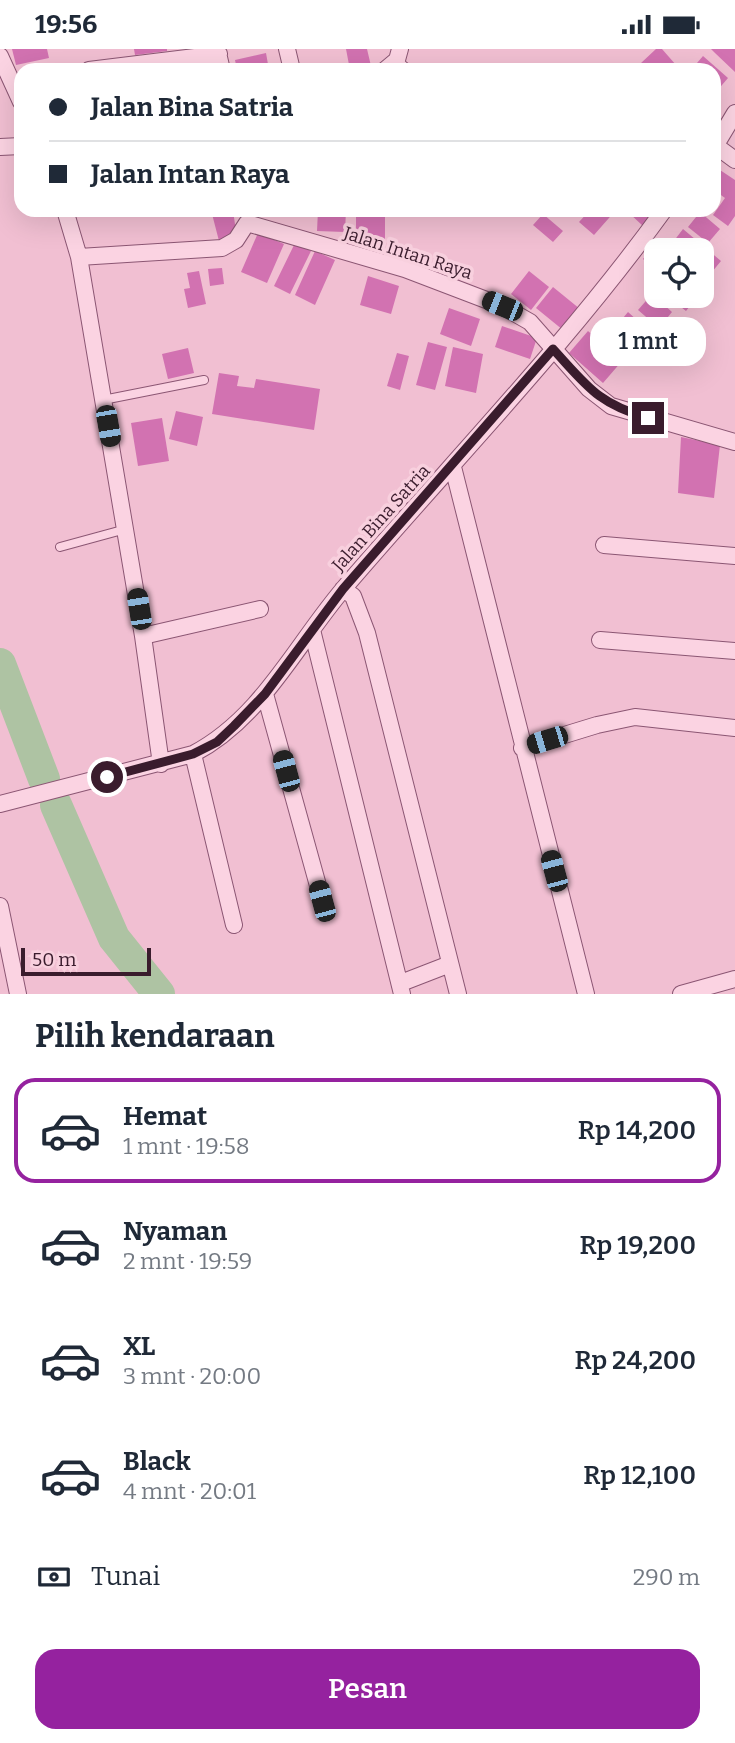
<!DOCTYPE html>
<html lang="id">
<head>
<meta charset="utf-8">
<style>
	:root { --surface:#fff; --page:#f2f2f3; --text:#1f2937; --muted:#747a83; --line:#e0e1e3; --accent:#95229f }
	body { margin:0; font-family:Bitter,serif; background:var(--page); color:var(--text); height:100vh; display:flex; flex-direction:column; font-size:26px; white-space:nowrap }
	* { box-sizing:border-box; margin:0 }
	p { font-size:23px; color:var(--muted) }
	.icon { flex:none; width:38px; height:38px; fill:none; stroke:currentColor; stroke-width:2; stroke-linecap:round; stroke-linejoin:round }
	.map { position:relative; height:945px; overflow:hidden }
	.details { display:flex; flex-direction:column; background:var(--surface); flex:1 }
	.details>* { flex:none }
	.banner { position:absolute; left:14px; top:14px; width:707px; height:154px; border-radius:21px; box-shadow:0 7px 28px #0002; display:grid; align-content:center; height:154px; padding:0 35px; background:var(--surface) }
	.tools { position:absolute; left:644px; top:189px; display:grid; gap:14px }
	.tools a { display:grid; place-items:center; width:70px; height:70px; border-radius:14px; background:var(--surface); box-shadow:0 7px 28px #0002; font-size:35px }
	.scale { position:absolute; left:21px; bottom:18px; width:130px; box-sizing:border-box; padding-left:7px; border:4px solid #3a1c2d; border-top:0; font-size:19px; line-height:24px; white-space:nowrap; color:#3a1c2d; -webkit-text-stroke:5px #f8d0de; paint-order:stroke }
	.end { position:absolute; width:32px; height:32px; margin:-16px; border:9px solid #3a1c2d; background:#fff; box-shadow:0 0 0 4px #fff }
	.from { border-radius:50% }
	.bubble { position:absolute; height:49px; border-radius:21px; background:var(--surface); box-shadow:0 7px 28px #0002; font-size:23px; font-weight:600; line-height:49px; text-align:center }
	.car { position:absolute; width:21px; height:42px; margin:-21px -10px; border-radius:9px; box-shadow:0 0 5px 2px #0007; background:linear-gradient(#222 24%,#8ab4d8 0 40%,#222 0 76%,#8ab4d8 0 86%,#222 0) }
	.banner b { display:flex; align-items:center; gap:24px; height:66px; font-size:26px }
	.banner b+b { border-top:2px solid var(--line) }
	.banner i { width:18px; height:18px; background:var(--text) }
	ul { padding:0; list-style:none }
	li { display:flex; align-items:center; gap:21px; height:105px; margin:0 14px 10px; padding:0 21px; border:4px solid transparent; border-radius:21px }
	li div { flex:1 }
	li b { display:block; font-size:26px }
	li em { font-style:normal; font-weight:600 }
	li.selected { border-color:var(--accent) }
	li>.icon { width:63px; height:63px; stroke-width:1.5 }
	h2 { padding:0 35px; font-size:32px; line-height:84px }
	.pay { display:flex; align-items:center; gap:18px; height:77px; padding:0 35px; font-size:26px }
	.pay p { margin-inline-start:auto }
	.action { display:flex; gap:14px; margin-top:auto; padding:14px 35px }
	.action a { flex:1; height:80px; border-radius:21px; background:var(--accent); color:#fff; font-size:28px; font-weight:600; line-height:80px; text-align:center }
	.status { display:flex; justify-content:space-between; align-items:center; height:49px; padding:0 35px; background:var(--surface); direction:ltr }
	.status svg { height:19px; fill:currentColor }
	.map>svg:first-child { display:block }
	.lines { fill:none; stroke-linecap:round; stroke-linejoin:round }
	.river { stroke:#aec3a3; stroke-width:32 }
	.building { fill:#d272b1 }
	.service-casing { stroke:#8b5673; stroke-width:10 }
	.minor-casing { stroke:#8b5673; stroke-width:18 }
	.service { stroke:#fbd3e2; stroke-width:8 }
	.minor { stroke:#fbd3e2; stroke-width:16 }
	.route { stroke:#3a1c2d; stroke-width:9 }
	.labels { text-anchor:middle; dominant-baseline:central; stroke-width:7; stroke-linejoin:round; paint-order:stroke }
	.street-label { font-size:18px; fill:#3a1c2d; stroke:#f8d0de }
</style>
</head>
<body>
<div class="status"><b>19:56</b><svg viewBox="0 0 49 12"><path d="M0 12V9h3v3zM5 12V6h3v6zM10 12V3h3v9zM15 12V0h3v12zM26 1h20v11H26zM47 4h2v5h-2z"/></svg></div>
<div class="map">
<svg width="735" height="945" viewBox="0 0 735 945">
	<rect width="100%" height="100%" fill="#f1bfd2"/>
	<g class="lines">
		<path class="river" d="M0,615L44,730
			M56,756L114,889L159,945"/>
	</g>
	<path class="building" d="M12,0H47L49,9L16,16Z
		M134,0H167V2L135,6Z
		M346,0H367L371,17L350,21Z
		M656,0H662L676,16L670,21H647L641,14Z
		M711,0H735V23L715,4Z
		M266,4L269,21H237L235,11Z
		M703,7L728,29L716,43L721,47L714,57V21H691Z
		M714,117L735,131V167L728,177L713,166L725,149L714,141Z
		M211,161H233L237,190L219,192Z
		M276,161H310V165L276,163Z
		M318,161H346L345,183L317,182Z
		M356,161H385V194H356Z
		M590,161H616L594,186L579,173Z
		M631,161H657L643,177L629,164Z
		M700,163L720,180L708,194L688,178Z
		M543,165L563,182L553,193L533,176Z
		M683,180L721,212L707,229L702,224V201H675L670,197Z
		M258,184L284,195L267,234L241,223Z
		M295,194L311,202L290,245L274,237Z
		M656,195L664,201H656V221L643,210Z
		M315,202L335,211L315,256L295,246Z
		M222,219L224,235L210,237L208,220Z
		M199,222L206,255L188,259L184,240L190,239L187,224Z
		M529,222L549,238L531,261L511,245Z
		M368,227L399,237L391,265L360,256Z
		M553,238L580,260L563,281L536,259Z
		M652,245L672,263L659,279L638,261Z
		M667,247H698L686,262Z
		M449,259L480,270L471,297L440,285Z
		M628,263L657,289L647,301L618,275Z
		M502,277L537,289L530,310L495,298Z
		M588,282L622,312L603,334L569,304Z
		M619,284L640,300L631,312L610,295Z
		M428,293L447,298L435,341L416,336Z
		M453,298L483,305L476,344L445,337Z
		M188,299L194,324L168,330L162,305Z
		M397,304L409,307L400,341L387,337Z
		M219,324L239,327L237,337L254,339L256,330L320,340L314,381L212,365Z
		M176,362L203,368L197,397L169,390Z
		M162,369L169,412L138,417L131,374Z
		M681,388L720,396L714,449L678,444Z"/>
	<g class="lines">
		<g class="service-casing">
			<path id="service" d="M397,11L409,21
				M103,351L204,331
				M60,498L126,480"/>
		</g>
		<g class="minor-casing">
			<path id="minor" d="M217,0L222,21
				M287,0L292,21
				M0,7L21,53
				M89,21L219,5
				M385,21L397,11L400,0
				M716,97L735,111
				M0,98L21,97
				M714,99L735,64
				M65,161L79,208L143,587L161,715
				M247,174L405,220L502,257L530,273L589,340L611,357L735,393
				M79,208L222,199L236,191L247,174
				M453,418L586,945
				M604,496L735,507
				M343,540L353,547L367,584L458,945
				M312,581L402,945
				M143,587L260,560
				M600,591L735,602
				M265,645L322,851
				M522,699L597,676L635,668L735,679
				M193,705L234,876
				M0,755L193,705C262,669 296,595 345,538C452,413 567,295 664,161
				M0,857L18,945
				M401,934L450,915
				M681,945L735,930"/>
		</g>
		<use href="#service" class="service"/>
		<use href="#minor" class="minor"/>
	</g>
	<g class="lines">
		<path class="route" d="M107,728L193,705L217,693L234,677L265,645L343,540L553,300C587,337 598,355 648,369"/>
	</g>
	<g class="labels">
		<g class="street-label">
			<text transform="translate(408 204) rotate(18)">Jalan Intan Raya</text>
			<text transform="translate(381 469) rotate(-48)">Jalan Bina Satria</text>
		</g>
	</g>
</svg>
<div class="tools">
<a><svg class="icon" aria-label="locate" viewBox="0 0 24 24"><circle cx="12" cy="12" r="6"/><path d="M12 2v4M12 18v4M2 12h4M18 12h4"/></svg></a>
</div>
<div class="scale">50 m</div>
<i class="end from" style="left:107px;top:728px"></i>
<i class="end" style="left:648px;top:369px"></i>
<div class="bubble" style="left:590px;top:268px;width:116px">1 mnt</div>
<i class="car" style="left:502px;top:257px;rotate:292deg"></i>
<i class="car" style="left:108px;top:377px;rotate:170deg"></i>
<i class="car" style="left:139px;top:560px;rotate:351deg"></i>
<i class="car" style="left:547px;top:691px;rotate:253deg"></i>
<i class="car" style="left:286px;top:722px;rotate:345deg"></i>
<i class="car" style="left:554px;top:822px;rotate:345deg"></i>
<i class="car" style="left:322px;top:852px;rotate:345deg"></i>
<div class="banner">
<b><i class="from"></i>Jalan Bina Satria</b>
<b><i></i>Jalan Intan Raya</b>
</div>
</div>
<section class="details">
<h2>Pilih kendaraan</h2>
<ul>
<li class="selected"><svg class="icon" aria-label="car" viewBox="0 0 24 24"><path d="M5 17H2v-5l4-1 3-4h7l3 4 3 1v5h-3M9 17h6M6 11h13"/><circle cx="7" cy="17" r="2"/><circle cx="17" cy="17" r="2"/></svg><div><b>Hemat</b><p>1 mnt · 19:58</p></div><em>Rp 14,200</em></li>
<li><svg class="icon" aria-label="car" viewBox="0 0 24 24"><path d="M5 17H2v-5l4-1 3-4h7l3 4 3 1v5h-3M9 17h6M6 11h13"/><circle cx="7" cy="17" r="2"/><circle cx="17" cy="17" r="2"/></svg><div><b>Nyaman</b><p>2 mnt · 19:59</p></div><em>Rp 19,200</em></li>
<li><svg class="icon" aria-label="car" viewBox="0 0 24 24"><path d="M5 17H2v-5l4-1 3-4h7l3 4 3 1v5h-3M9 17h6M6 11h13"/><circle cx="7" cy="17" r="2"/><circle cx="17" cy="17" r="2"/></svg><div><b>XL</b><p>3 mnt · 20:00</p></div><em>Rp 24,200</em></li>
<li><svg class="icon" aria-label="car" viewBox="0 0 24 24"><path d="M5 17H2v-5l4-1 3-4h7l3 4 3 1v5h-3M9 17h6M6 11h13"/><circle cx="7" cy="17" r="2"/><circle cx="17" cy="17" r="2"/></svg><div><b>Black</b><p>4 mnt · 20:01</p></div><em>Rp 12,100</em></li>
</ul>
<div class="pay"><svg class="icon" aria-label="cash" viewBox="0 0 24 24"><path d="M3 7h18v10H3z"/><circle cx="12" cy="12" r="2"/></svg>Tunai<p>290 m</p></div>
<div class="action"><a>Pesan</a></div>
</section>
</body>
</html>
